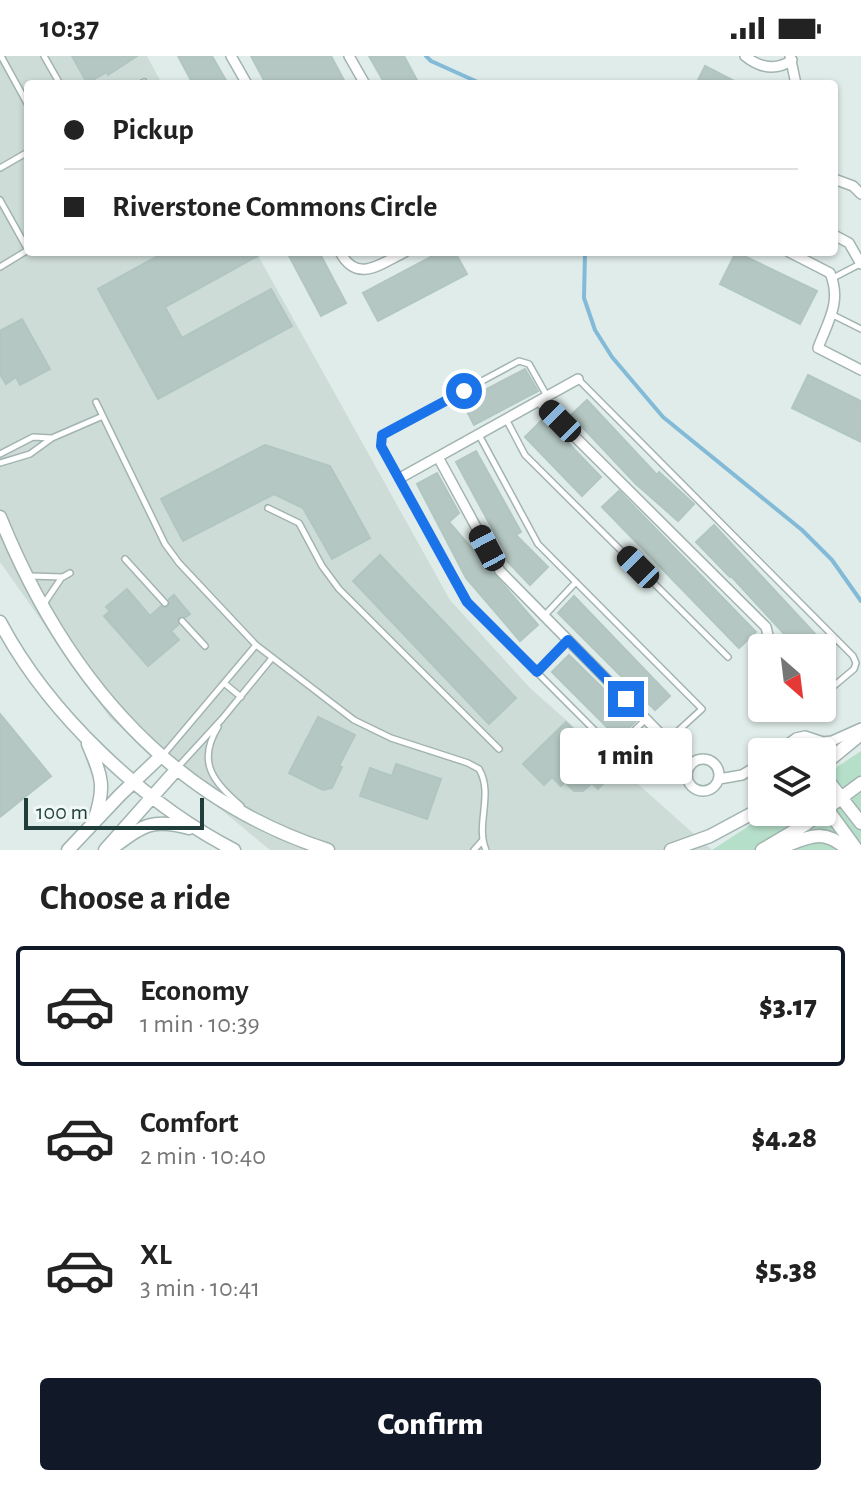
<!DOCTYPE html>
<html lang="en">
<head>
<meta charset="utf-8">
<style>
	:root { --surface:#fff; --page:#f6f6f6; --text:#222; --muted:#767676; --line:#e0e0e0; --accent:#111827 }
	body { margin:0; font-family:"Alegreya Sans",sans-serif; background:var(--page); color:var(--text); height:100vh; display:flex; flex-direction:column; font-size:30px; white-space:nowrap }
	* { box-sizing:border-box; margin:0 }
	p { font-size:26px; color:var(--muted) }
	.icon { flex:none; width:44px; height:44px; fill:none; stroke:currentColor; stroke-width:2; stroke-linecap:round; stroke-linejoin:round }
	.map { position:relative; height:794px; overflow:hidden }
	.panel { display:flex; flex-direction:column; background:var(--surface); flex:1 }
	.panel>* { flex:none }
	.banner { position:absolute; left:24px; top:24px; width:814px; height:176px; border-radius:8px; box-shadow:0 2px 6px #0004; display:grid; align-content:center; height:176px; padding:0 40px; background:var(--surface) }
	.needle { width:52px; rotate:152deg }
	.fabs { position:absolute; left:748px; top:578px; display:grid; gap:16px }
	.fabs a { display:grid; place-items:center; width:88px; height:88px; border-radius:8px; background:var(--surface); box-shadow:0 2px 6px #0004; font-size:40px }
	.scale { position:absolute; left:24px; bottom:20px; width:180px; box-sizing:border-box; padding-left:8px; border:4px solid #1f3e3b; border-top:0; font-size:22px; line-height:28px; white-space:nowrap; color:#1f3e3b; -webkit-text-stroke:6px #f0f8f6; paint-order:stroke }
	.end { position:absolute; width:36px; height:36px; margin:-18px; border:10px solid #1a73e8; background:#fff; box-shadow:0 0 0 4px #fff }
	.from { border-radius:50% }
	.bubble { position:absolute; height:56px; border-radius:8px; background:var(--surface); box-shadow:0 2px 6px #0004; font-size:26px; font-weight:800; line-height:56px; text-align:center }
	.car { position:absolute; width:24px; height:48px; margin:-24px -12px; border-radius:10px; box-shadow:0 0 6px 2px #0007; background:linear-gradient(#222 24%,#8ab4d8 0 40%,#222 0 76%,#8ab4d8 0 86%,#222 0) }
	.banner b { display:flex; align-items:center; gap:28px; height:76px; font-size:30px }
	.banner b+b { border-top:2px solid var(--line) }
	.banner i { width:20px; height:20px; background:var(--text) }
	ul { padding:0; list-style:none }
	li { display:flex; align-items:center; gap:24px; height:120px; margin:0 16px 12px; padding:0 24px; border:4px solid transparent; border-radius:8px }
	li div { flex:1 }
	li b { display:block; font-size:30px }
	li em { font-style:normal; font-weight:800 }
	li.on { border-color:var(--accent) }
	li>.icon { width:72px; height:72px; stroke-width:1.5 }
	h2 { padding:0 40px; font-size:36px; line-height:96px }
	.cta { display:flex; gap:16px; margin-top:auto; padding:16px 40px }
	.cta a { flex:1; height:92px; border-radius:8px; background:var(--accent); color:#fff; font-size:32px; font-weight:800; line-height:92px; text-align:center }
	.status { display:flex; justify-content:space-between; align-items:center; height:56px; padding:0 40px; background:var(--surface); direction:ltr }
	.status svg { height:22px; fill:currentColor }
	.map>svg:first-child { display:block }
	.built { fill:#cedcd8 }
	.green { fill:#b6dfc9 }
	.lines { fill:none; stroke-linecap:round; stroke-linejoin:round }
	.stream { stroke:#82bad7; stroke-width:4 }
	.building { fill:#b5c7c2; stroke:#b1c6c1; stroke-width:2 }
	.service-casing { stroke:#a2b4b1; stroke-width:8 }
	.minor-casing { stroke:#a2b4b1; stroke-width:12 }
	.tertiary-casing { stroke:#a2b4b1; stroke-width:15 }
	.service { stroke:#fff; stroke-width:5 }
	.minor { stroke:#fff; stroke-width:9 }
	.tertiary { stroke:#fff; stroke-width:12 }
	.route { stroke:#1a73e8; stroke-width:10 }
</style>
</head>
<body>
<div class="status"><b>10:37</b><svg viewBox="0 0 49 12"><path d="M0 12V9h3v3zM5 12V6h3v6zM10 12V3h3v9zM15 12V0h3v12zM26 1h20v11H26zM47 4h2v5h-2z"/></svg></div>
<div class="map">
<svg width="861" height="794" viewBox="0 0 861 794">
	<rect width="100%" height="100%" fill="#e0ece9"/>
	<path class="built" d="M0,0H147L162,28H28V196H256L450,544L529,631L712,794H270L110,662L0,506Z"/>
	<path class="green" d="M861,695V794H712L770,756H822V721Z"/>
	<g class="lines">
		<path class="stream" d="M426,0L431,5L482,28
			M585,196L584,242L595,274L612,301L663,361L802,474L832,504L861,545"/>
	</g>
	<path class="building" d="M72,0H137L108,19L107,16L87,27Z
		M178,0H212L228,28H193Z
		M251,0H331L346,28H266Z
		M369,0H404L419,28H385Z
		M705,10L740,28H696Z
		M165,196H265L165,251L182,282L271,233L292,270L158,343L98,233Z
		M287,196H319L346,247L321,260Z
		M440,196H455L467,218L378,265L363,237Z
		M736,196L817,235L800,268L720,228Z
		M22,263L50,313L20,329L16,321L6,328L0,318V275Z
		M525,313L538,335L474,369L462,346Z
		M808,319L861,345V386L792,352Z
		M587,344L657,419L659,416L694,448L678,465L636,428L571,359Z
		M544,362L601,421L582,440L525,381Z
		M265,389L330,410L370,482L332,503L303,452L274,438L183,485L161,443Z
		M476,395L521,476L516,479L548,511L530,529L505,503L507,500L456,406Z
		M437,417L459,457L449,466L538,569L520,585L466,522L417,428Z
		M619,435L756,576L739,592L602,451Z
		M714,469L817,580L804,592H797L731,520L730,521L696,486Z
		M380,499L516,642L489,668L353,525Z
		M127,533L150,560L161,550L168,552L169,543L174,539L190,558L186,561L178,562V569L171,575L179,584L148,610L104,560L110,555L106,551Z
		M574,540L670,640L655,654L558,557Z
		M569,599L636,665L618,682L552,616Z
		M0,658L51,720L0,761Z
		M318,661L355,679L339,710L342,711L332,732L323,734L289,717Z
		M566,666L615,715L598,733L592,727L583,735H574L565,726L561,730L552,721L544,729L523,708Z
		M643,673L670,700L653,716L628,689Z
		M396,708L441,723L427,763L360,740L370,712L392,720Z"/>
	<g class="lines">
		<g class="service-casing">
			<path id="service" d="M1,0L28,49
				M44,0L60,28
				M140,28L144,26
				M0,112L28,96
				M0,144L28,194L0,211
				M833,222L860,208
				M831,258L861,273
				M578,323L853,600L856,607L854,613L822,640
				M547,340L529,308L519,305L382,379L381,390L467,546L641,721
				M96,346L165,488L179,507L256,589L354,664L391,682L468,707L479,713C494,738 475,769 486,794
				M506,363L525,399L728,601
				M479,379L538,488L702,653L667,685
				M0,398L33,381L51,382
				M0,407L30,398L52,382L103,360
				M268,452L299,467L322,510L339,533L499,693
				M125,503L165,547
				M30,520L63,521L70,517
				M43,549L62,521
				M544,560L576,526
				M182,565L205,590
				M537,616L567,585
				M224,627L241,641
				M785,652L797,657L808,652
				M218,671C196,707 214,726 241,750
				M614,694L645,664
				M164,698L256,589
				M177,712L222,663L272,602
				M474,794L482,785"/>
		</g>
		<g class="minor-casing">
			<path id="minor" d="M231,0L247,28
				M349,0L365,28
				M745,0C760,12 776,15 792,4
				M790,0L796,28
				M834,123L853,130L861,138
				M834,179L849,187L861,208
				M340,196C357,228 380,208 405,196
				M789,196L830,217C842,246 828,265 818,292L861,314
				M539,345L766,571L771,592
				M438,401L500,515L691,709
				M400,422L578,323
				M777,696L796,682L805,680L823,686L832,685L861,672
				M788,696V689L804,696
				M687 719a16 16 0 1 1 32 0a16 16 0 1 1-32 0Z
				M719,723L742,719L762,707"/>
		</g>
		<g class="tertiary-casing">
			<path id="tertiary" d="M0,461C63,616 164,741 328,794
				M0,566C48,657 143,747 234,794
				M88,688C102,721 106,730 94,765
				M822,710L861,678
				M822,717L861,767
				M822,746L857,794
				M115,790C144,769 153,762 189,772
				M780,792C809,781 823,771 848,794
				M68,794L120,739L161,700
				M105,794L177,713
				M671,794L710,780L762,752
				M762,794L806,768L861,727"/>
		</g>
		<use href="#service" class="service"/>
		<use href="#minor" class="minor"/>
		<use href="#tertiary" class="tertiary"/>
	</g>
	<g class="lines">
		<path class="route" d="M464,335L382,379L381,390L467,546L537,616L568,584L626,643"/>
	</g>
</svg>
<div class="fabs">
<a><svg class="needle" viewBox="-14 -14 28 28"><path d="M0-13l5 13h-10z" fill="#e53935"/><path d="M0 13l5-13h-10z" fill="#767676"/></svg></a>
<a><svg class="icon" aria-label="layers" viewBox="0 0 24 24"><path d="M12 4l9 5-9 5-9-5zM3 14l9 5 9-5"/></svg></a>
</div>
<div class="scale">100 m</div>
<i class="end from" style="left:464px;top:335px"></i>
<i class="end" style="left:626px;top:643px"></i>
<div class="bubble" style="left:560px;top:672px;width:132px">1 min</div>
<i class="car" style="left:560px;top:365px;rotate:315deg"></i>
<i class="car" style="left:487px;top:492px;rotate:332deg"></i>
<i class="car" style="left:638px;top:511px;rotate:315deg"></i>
<div class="banner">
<b><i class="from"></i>Pickup</b>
<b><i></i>Riverstone Commons Circle</b>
</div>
</div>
<section class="panel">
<h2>Choose a ride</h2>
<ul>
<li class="on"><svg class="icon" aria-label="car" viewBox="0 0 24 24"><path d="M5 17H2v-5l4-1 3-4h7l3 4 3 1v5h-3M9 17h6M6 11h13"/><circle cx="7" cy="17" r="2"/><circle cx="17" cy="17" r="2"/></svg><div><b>Economy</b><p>1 min · 10:39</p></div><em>$3.17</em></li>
<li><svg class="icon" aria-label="car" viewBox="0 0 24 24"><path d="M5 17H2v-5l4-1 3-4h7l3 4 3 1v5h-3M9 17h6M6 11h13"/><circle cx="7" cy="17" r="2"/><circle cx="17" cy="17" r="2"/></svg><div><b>Comfort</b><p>2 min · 10:40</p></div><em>$4.28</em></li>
<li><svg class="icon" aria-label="car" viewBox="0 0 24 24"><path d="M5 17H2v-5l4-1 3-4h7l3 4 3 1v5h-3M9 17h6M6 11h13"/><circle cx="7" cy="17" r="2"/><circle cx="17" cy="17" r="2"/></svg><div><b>XL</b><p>3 min · 10:41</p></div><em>$5.38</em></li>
</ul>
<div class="cta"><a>Confirm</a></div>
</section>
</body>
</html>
